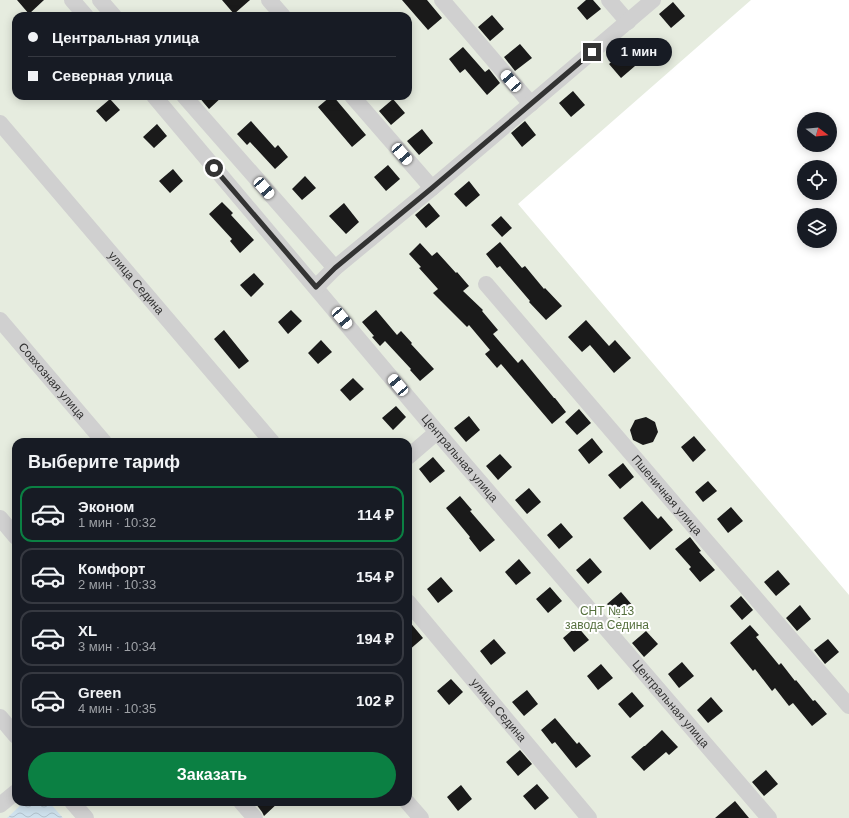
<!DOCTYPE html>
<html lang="ru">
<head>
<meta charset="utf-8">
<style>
	:root { --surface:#171b24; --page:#242831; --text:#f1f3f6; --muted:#9ea1a6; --line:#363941; --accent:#0b8043 }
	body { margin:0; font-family:Arial,sans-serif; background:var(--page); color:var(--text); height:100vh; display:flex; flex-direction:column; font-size:15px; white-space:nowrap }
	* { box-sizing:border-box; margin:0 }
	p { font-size:13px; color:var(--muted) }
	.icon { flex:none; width:22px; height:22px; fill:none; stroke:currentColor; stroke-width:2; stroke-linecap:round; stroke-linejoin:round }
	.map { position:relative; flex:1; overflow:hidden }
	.details { position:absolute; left:12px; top:438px; width:400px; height:368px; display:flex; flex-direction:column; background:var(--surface); border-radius:12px; box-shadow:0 2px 10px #0003 }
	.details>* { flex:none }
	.banner { position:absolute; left:12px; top:12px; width:400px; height:88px; border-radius:12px; box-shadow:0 2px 10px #0003; display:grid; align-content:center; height:88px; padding:0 16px; background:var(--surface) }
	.needle { width:26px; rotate:106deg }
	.tools { position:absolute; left:797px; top:112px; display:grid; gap:8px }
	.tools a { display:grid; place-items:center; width:40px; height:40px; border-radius:50%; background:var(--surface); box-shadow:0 2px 10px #0003; font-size:20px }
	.end { position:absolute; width:18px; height:18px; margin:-9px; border:5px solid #333; background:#fff; box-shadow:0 0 0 2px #fff }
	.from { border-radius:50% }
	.bubble { position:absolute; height:28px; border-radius:14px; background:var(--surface); box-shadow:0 2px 10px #0003; font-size:13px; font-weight:600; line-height:28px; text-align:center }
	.car { position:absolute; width:12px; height:24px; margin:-12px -6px; border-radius:5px; box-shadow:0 0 3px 1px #0007; background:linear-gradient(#fff 24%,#345 0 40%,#fff 0 76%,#345 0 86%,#fff 0) }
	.banner b { display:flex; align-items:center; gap:14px; height:38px; font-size:15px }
	.banner b+b { border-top:1px solid var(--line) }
	.banner i { width:10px; height:10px; background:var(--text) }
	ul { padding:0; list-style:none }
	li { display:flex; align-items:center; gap:12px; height:56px; margin:0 8px 6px; padding:0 8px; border:2px solid var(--line); border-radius:12px }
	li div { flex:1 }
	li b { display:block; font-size:15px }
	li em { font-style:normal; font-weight:600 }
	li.selected { border-color:var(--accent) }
	li>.icon { width:36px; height:36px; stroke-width:1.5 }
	h2 { padding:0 16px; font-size:18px; line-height:48px }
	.button { display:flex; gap:8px; margin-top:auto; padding:8px 16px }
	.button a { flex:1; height:46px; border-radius:24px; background:var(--accent); color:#fff; font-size:16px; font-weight:600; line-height:46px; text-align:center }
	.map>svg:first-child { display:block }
	.green { fill:#e6ecdf; fill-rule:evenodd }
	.water { fill:url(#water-waves) }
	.building { fill:#1a1a1a }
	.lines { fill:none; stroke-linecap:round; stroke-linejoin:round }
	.minor { stroke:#d0d0d0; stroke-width:16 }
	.route { stroke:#333; stroke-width:5 }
	.labels { text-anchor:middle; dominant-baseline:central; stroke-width:4; stroke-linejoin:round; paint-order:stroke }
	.street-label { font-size:12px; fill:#333; stroke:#fff }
	.park-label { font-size:12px; fill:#56703f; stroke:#fff }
</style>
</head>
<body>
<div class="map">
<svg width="849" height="818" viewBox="0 0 849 818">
	<defs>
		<pattern id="water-waves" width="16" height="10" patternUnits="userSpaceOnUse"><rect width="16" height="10" fill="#cfe2ee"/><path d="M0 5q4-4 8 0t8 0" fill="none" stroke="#b2c2cd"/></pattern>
	</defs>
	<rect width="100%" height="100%" fill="#fff"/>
	<path class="green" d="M0,0H751L518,204L849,595V818H0ZM16,16H408V96H16ZM16,442H408V802H16Z"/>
	<path class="water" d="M24,802H49L63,818H7Z"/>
	<path class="building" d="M17,0H44L29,14Z
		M222,0H250L234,14Z
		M402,0H427L442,18L428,30Z
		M586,0H593L601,9L587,20L577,8Z
		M673,2L685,16L671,28L659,14Z
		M492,15L504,29L490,41L478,27Z
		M520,44L532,58L515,71L504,57Z
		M463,47L485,72L489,69L500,83L487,95L465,69L460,73L449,59Z
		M623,52L635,66L621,78L609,64Z
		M573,91L585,105L571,117L559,103Z
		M198,96H223L209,109Z
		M331,96H333L366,135L352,147L318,107Z
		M110,99L120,110L106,122L96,111Z
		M393,99L405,113L391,125L379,111Z
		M251,121L275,148L278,145L288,157L275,169L250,142L247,145L237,134Z
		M525,121L536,135L522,147L511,133Z
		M157,124L167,136L154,148L143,137Z
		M422,129L433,143L419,155L407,141Z
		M388,165L400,179L386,191L374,177Z
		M173,169L183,181L170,193L159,181Z
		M305,176L316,188L302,200L292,189Z
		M469,181L480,195L466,207L454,194Z
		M222,202L233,213L231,215L254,240L240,253L230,241L232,239L209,214Z
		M344,203L359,222L346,234L329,216Z
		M429,203L440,216L426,228L415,215Z
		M501,216L512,228L502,237L491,225Z
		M500,242L522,268L525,266L544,289L545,288L562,306L546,320L529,302L530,301L500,266L497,268L486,254Z
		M420,243L432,256L437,252L456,273L457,272L469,286L463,291L483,310L482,311L498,330L493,334L518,363L522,359L554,398H555L566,412L552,424L501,364L497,368L485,354L490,350L469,325L467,327L433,293L438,289L419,268L421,267L409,254Z
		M254,273L264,284L251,297L240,285Z
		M291,310L302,321L288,334L278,322Z
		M376,310L397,335L401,331L412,343L411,344L434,369L420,381L410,370L411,369L385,341L380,346L372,337L374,336L362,322Z
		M586,320L609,346L615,340L631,358L614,373L590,345L582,352L568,337Z
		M224,330L249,361L239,369L214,339Z
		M321,340L332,352L318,364L308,353Z
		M353,378L364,389L350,401L340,390Z
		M396,406L406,417L393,430L382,418Z
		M579,409L591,423L577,435L565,422Z
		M469,416L480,430L466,442L454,428Z
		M646,417L655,422L658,432L653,442L643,445L633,440L630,430L635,420Z
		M694,436L706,450L693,462L681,447Z
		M592,438L603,452L589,464L578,450Z
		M500,454L512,467L498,480L486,466Z
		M433,457L445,471L430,483L419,469Z
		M623,463L634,477L620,489L608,475Z
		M708,481L717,491L703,502L695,492Z
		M529,488L541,502L527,514L515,500Z
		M460,496L472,510L470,511L495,540L480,552L469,538L470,537L446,508Z
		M642,501L658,519L661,516L673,530L650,550L623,518Z
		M731,507L743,521L728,533L717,519Z
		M561,523L573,537L559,549L547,535Z
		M690,537L701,551L699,552L715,570L700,582L689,569L691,567L675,549Z
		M590,558L602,572L588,584L576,570Z
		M519,559L531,573L516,585L505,572Z
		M778,570L790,584L776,596L764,582Z
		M441,577L453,591L438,603L427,589Z
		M550,587L562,601L548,613L536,599Z
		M621,592L633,606L619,618L607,604Z
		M741,596L753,610L742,620L730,606Z
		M800,605L811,619L797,631L786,618Z
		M408,620L423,638L408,651Z
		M750,625L759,635L756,637L779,665L781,663L795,681L796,680L813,701L815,700L827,714L812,726L793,703L789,706L775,688L772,691L755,669L753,671L730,643Z
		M577,626L589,640L574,652L563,638Z
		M646,631L658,644L644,657L632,643Z
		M494,639L506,653L491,665L480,651Z
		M828,639L839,652L825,664L814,650Z
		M682,662L694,676L679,688L668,674Z
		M601,664L613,678L598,690L587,676Z
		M451,679L463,692L449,705L437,691Z
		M527,690L538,704L524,716L512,702Z
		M632,692L644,706L630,718L618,704Z
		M711,697L723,711L708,723L697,710Z
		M555,718L577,744L579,742L591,756L576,768L555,742L552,744L541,730Z
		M662,730L678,747L669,755L666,752L644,771L631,757L644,746H645Z
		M520,750L532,764L518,776L506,762Z
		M766,770L778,784L764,796L752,782Z
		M537,784L549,798L535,810L523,796Z
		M461,785L472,799L458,811L447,797Z
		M735,801L749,818H715Z
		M258,802H279L264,816L262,812L256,804Z"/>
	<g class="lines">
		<g class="minor">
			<path d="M72,0L86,16"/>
			<path d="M100,0L114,16"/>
			<path d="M269,0L283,16"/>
			<path d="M442,0L531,104"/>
			<path d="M609,0L628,22"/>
			<path id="s1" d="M154,96L437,432L769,818"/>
			<path d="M184,96L335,268"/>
			<path d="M352,96L432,188"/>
			<path id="s2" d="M0,123L272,442"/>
			<path id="s3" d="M486,284L695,528L849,706"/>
			<path d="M316,287L335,268L432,188L653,0"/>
			<path id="s4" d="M0,320L104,442"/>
			<path d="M408,457L437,432"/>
			<path d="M0,518L16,537"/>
			<path id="s5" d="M408,602L589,818"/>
			<path d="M0,717L16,736"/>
			<path d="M72,802L86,818"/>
			<path d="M241,802L255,818"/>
			<path d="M407,802L421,818"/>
			<path d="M0,805L16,792"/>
		</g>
	</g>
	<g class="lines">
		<path class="route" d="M214,168L316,287L335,268L432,188L592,52"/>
	</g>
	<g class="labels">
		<g class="street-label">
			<text stroke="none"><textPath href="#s2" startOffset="210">улица Седина</textPath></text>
			<text stroke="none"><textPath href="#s4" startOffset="80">Совхозная улица</textPath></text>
			<text stroke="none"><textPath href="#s1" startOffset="474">Центральная улица</textPath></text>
			<text stroke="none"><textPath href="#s3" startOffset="278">Пшеничная улица</textPath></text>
			<text stroke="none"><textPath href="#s1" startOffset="798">Центральная улица</textPath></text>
			<text stroke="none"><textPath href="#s5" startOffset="141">улица Седина</textPath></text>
		</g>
		<g class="park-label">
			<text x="607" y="611">СНТ №13<tspan x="607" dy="14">завода Седина</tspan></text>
		</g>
	</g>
</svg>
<div class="tools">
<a><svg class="needle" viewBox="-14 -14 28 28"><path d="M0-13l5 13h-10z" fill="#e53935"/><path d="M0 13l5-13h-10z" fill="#9ea1a6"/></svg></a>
<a><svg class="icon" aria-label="locate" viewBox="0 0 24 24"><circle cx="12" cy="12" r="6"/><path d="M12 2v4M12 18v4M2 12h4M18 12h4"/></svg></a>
<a><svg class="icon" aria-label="layers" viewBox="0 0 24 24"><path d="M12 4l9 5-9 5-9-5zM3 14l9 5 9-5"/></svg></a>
</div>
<i class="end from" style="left:214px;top:168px"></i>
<i class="end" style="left:592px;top:52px"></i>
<div class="bubble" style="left:606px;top:38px;width:66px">1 мин</div>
<i class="car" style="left:511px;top:81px;rotate:319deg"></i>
<i class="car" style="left:402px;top:154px;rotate:139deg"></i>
<i class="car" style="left:264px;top:188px;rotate:139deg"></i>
<i class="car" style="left:342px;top:318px;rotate:140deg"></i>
<i class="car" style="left:398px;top:385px;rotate:320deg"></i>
<div class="banner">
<b><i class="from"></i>Центральная улица</b>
<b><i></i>Северная улица</b>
</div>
<section class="details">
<h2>Выберите тариф</h2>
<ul>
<li class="selected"><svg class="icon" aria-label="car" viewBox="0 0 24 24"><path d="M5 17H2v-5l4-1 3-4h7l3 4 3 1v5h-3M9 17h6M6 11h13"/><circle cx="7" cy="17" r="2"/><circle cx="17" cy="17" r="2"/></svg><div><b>Эконом</b><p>1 мин · 10:32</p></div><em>114 ₽</em></li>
<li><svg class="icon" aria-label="car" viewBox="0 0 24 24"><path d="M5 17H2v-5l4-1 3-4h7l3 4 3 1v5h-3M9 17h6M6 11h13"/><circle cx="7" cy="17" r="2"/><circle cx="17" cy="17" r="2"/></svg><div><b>Комфорт</b><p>2 мин · 10:33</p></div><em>154 ₽</em></li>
<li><svg class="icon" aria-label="car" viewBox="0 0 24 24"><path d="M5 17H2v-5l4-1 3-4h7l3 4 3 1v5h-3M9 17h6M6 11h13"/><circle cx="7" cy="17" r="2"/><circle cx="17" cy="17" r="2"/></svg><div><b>XL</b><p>3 мин · 10:34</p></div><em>194 ₽</em></li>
<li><svg class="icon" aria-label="car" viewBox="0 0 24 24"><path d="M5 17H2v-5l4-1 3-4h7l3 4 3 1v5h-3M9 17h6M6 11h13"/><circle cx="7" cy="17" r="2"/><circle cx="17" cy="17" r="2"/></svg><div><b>Green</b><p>4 мин · 10:35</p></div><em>102 ₽</em></li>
</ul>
<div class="button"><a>Заказать</a></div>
</section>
</div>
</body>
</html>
